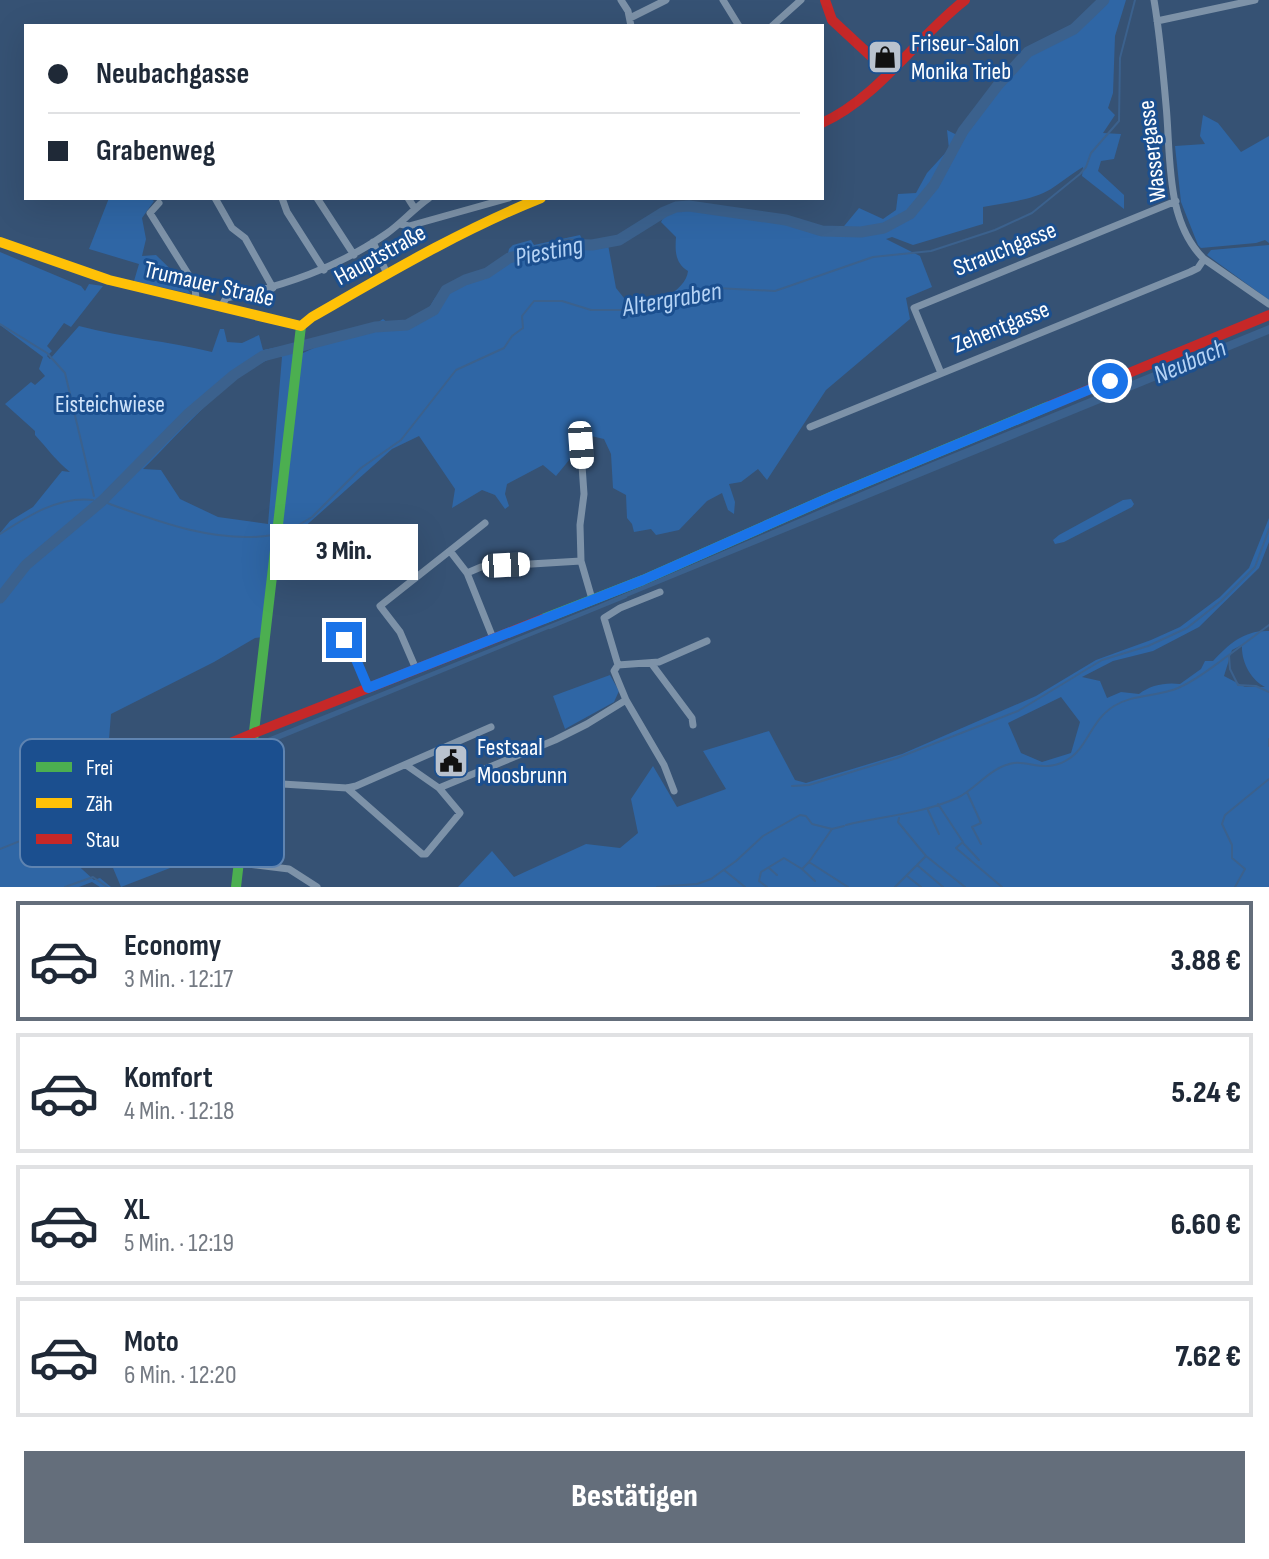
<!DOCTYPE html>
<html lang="de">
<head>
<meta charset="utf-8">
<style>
	:root { --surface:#fff; --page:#f6f6f7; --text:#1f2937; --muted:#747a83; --line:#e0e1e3; --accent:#646e7b }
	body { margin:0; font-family:"Sofia Sans Condensed",sans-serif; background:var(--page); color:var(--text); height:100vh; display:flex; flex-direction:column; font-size:30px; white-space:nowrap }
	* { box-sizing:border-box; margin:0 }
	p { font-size:26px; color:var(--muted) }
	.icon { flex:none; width:44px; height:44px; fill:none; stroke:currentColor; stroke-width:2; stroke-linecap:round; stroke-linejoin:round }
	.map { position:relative; height:887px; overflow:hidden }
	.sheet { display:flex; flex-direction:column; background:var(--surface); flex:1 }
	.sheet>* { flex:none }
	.banner { position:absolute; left:24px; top:24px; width:800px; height:176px; border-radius:0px; box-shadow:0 8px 32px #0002; display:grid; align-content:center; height:176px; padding:0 24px; background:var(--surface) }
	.end { position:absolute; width:36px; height:36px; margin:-18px; border:10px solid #1a73e8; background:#fff; box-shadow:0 0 0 4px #fff }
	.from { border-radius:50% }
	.bubble { position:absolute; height:56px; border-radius:0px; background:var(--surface); box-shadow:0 8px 32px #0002; font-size:26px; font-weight:800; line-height:56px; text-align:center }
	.car { position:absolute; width:24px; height:48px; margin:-24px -12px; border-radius:10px; box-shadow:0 0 6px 2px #0007; background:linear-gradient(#fff 24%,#345 0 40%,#fff 0 76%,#345 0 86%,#fff 0) }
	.banner b { display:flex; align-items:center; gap:28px; height:76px; font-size:30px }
	.banner b+b { border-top:2px solid var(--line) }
	.banner i { width:20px; height:20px; background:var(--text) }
	ul { padding:14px 0 0; list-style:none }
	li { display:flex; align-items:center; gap:24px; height:120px; margin:0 16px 12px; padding:0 8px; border:4px solid var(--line); border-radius:0px }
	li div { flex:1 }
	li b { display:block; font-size:30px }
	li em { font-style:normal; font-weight:800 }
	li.active { border-color:var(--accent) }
	li>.icon { width:72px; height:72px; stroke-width:1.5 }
	.button { display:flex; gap:16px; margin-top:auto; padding:16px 24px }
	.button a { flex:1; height:92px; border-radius:0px; background:var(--accent); color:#fff; font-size:32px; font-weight:800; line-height:92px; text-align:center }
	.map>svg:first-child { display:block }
	.green { fill:#2f66a5; fill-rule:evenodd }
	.water { fill:#3b618d }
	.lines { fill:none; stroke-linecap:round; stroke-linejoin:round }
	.stream { stroke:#3b618d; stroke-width:2 }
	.river { stroke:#3b618d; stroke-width:11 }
	.street { stroke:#7d92a8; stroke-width:7 }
	.fast { stroke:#4caf50; stroke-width:10 }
	.slow { stroke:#ffc107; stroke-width:10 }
	.jam { stroke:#c62828; stroke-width:10 }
	.route { stroke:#1a73e8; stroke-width:10 }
	.labels { text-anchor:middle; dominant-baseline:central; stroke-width:6; stroke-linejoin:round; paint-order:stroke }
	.poi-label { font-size:24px; fill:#fff; stroke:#1b4f8f; text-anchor:start }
	.street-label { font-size:24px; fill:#fff; stroke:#1b4f8f }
	.park-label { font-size:24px; fill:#cfe3fa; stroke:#1b4f8f }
	.water-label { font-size:26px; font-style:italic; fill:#b5d3f5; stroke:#1b4f8f }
	.key { fill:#1b4f8f; stroke:#5f84b1; stroke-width:2 }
	.key-label { font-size:22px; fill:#fff }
</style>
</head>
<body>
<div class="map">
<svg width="1269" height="887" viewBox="0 0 1269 887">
	<rect width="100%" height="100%" fill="#365274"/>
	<path class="green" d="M1109,0H1126L1115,36L1113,93L1108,108L1115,115L1103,133L1121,134L1114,159L1101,161L1098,171L1124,195V209L1082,176L1083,167C1071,174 1062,182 1051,189C1033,200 1005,203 983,207V224L913,245L892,237L886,239L920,256L932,287L906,298L910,319L826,390L767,480L758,469L741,482L729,484L735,502L734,514L728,510L722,493L707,501L679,530L656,535L651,529L634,532L632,524L627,518L626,495L613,488L611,454L604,439L591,436L588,446L579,448L556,476L543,465L507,484L505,494L509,506L505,509L495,495L482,490L452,508L455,489L419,436L392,449L301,530L305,564L298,563L296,531H274L263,637L255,638L214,662L111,714L104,803L39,830L94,880L100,878L111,887H100L92,882L79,887H0V533L10,521L33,507L62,471L70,472C57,462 47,448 35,435V431L5,404L31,382L35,385L45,376L39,369L43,357L0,325V252L81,286L85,291L89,284L103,286L71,327L64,323L47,346L52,351L47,356L50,359L79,326C123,338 168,341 212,352L220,329H224L227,342L242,343L259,335L263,350L288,345L303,353L344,334L368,329L383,319L393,327L407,324L429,308L435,298L463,282L486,277L506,262L509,249L513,245L531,240L534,245L580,235L584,243L607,239L616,288L632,308C651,306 686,292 688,271C675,263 675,251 676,237L661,222L667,211C723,205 785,222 840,231L859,208L883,219L896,210L898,194L916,193L927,173L949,149L947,130L957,135L963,128L967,131L1002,85L1001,83L1029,55L1079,30ZM274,357H282L268,524L218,517L180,499L161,470L143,469C181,432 226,377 274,357Z
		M1203,115L1218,123L1241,152L1269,136V243L1265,240L1256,243L1201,248L1198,245L1181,202L1175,146L1205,144L1200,136Z
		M109,198H149L154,201L142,218L146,239L142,256L156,255L189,287L192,284V291L188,290L191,294L134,281L139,264L89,249Z
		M1269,245V300L1207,255L1211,250Z
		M1131,499L1134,504L1132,507L1064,542L1055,544L1053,540L1059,535L1123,500Z
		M1269,518V542L1259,568L1199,627L1153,651L1113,661L1082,677L1100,681L1107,698L1121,692L1139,694C1150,685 1166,682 1180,684L1201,669L1205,661H1213C1229,644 1244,630 1269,631V887H458L492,851L514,877L586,844L620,848L638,833L631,799L653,766L677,807L726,789L703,751L769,731L795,780L806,783L902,754L1036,696L1096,660L1151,640L1180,627L1220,597L1249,568ZM1242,645C1241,662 1251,680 1265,687H1245L1224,676L1232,650ZM1061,697L1080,722L1071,753L1042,762L1021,753L1008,723Z
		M610,675L619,691L614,702L565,729L553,696Z
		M188,788L214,851L121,887L95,825Z"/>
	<path class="water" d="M1269,325V334L109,809L114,800L598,605L901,475Z"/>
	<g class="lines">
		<path class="stream" d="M0,324L47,353L65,373L94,496
			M101,500L102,501
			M107,503C159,522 217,544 273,535
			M280,533L287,532L312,517L361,468L401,440L456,370L504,348L512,336L523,328L522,316L534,301H562L591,310H644L716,288L775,291L873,257L931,251L995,230L1032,213L1080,174L1086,167L1091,153L1119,121L1120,58L1135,0
			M0,534C28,516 59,496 93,500
			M1269,625L1229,655L1230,669L1238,685L1256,686L1269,692
			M550,628L626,597
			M1269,739V746
			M792,786L809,785L897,758L1018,711L1102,660L1148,646L1187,628L1221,601L1255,567L1269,529
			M967,792L981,823L972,827L981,844
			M938,804L963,842L956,848L1002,887
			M928,810L939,834
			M846,825C883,816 921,814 957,798C976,789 991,766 1014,763C1031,761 1045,773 1067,760C1088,748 1090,721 1114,706C1133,694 1157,697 1178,688C1197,680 1212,667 1229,655
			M832,829L809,862L848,887
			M963,843L979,860
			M0,849L114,803
			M926,856L965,887
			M809,862L802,869L815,881
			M917,865L943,887
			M769,868L777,875
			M724,870L745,887
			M907,876L921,887
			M65,887L93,877L107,887
			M657,887L697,884L711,879L736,861L763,836L800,815L806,816L812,824L832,829L844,826
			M767,887L759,881L761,872L784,858L802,869
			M895,887L926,856L898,822L899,818
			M1235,887L1245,869L1232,858V845L1222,824L1225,815L1269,779"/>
		<path class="river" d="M0,598L26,565L102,501L187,415L234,375L263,356L375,327L407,325L434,310L446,290L465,280L487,273L509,258L568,244L592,245L619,240L664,212L676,207L689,206L786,220L822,231L861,232L884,228L910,214L934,185L963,131L998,85L1028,52L1074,29L1104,0"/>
		<path class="street" d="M621,0L628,11L631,26
			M723,0L739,26
			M1154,0C1160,35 1163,70 1166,105C1171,155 1165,221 1204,259L1269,304
			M630,18L666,0
			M1157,21L1255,0
			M772,26L801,0
			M215,198L232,228L245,238L273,288
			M282,198L287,212L324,270
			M317,198L354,255
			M408,198L415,209
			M159,203L150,213L195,285L196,301
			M400,224L409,226L509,198
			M373,242L387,274
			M221,307L226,298C284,286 337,268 386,234C402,223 413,209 429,198
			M941,373L914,308L1176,201
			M810,427L1190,272L1198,268L1204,259
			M580,437L584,494L580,525L581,561L592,599
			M450,551L467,573L493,638
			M467,573L481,567L581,561
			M344,640L355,657L368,688
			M651,663L692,718L693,725
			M618,665L604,618L620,608L660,592
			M416,669L400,632L380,606L485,523
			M249,782L347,788L356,786L491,727
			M347,788L422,854H426L460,813L439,788L406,765
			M439,788L555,740L587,724L626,700
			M674,791L664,765L626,700L614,671L618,665L659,662L707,641
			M239,863L289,869L317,887"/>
		<path class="fast" d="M543,619L643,580L835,495L1049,406
			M236,887L301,326"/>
		<path class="slow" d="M0,242L109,280L301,326
			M301,326L312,317C387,274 461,230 541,198"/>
		<path class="jam" d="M825,0L832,20L889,73
			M822,123C878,98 916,38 965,0
			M1049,406L1269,315
			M138,782L254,733L543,619"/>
	</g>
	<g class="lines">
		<path class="route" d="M344,640L355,657L368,688L643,580L835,495L1110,381"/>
	</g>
	<defs>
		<g id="shop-square" transform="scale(1.8)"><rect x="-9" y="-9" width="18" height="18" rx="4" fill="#b9c2ce" stroke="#1b4f8f"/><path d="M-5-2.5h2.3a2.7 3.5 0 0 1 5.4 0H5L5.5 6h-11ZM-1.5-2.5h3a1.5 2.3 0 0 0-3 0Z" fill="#111"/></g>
		<g id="civic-square" transform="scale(1.8)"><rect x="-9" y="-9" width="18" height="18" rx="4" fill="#b9c2ce" stroke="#1b4f8f"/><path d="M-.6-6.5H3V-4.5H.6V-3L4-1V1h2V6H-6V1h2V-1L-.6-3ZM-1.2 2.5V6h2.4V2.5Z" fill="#111"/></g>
	</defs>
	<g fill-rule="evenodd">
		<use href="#shop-square" x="885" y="57"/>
		<use href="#civic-square" x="451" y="761"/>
	</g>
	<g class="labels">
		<g class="poi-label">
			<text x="911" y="43">Friseur-Salon<tspan x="911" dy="28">Monika Trieb</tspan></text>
			<text x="477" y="747">Festsaal<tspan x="477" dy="28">Moosbrunn</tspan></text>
		</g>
		<g class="street-label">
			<text transform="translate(1152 151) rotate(-97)">Wassergasse</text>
			<text transform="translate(1005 249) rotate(-22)">Strauchgasse</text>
			<text transform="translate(380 255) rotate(-29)">Hauptstraße</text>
			<text transform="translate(209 284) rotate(13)">Trumauer Straße</text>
			<text transform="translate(1001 327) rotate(-22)">Zehentgasse</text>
		</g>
		<g class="park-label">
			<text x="110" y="404">Eisteichwiese</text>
		</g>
		<g class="water-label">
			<text transform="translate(549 252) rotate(-11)">Piesting</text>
			<text transform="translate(672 300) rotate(-10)">Altergraben</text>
			<text transform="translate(1190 362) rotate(-23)">Neubach</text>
		</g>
	</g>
	<rect x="20" y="739" width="264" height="128" rx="12" class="key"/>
	<rect x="36" y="762" width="36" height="10" fill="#4caf50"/>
	<rect x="36" y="798" width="36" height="10" fill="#ffc107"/>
	<rect x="36" y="834" width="36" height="10" fill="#c62828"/>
	<g class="key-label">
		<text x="86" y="775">Frei</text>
		<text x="86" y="811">Zäh</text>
		<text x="86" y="847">Stau</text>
	</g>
</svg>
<i class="end from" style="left:1110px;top:381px"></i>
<i class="end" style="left:344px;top:640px"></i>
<div class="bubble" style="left:270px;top:524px;width:148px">3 Min.</div>
<i class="car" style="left:581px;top:445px;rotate:176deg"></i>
<i class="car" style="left:506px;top:565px;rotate:87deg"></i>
<div class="banner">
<b><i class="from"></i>Neubachgasse</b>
<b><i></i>Grabenweg</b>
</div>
</div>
<section class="sheet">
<ul>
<li class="active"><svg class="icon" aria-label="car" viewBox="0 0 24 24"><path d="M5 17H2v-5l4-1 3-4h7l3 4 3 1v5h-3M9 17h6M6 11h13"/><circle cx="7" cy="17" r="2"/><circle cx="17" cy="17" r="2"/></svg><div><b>Economy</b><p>3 Min. · 12:17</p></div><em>3.88 €</em></li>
<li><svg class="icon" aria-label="car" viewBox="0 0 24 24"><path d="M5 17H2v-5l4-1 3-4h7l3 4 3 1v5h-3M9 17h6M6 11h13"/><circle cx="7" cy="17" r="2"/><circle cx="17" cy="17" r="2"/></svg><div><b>Komfort</b><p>4 Min. · 12:18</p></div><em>5.24 €</em></li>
<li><svg class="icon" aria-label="car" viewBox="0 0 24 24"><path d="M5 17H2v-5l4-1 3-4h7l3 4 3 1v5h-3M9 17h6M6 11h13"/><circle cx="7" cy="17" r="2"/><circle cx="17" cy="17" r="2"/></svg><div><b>XL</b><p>5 Min. · 12:19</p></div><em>6.60 €</em></li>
<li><svg class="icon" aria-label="car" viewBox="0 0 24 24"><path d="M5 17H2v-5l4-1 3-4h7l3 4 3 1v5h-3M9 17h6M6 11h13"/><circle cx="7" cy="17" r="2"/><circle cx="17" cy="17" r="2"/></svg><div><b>Moto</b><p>6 Min. · 12:20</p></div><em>7.62 €</em></li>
</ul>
<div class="button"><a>Bestätigen</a></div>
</section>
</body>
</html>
